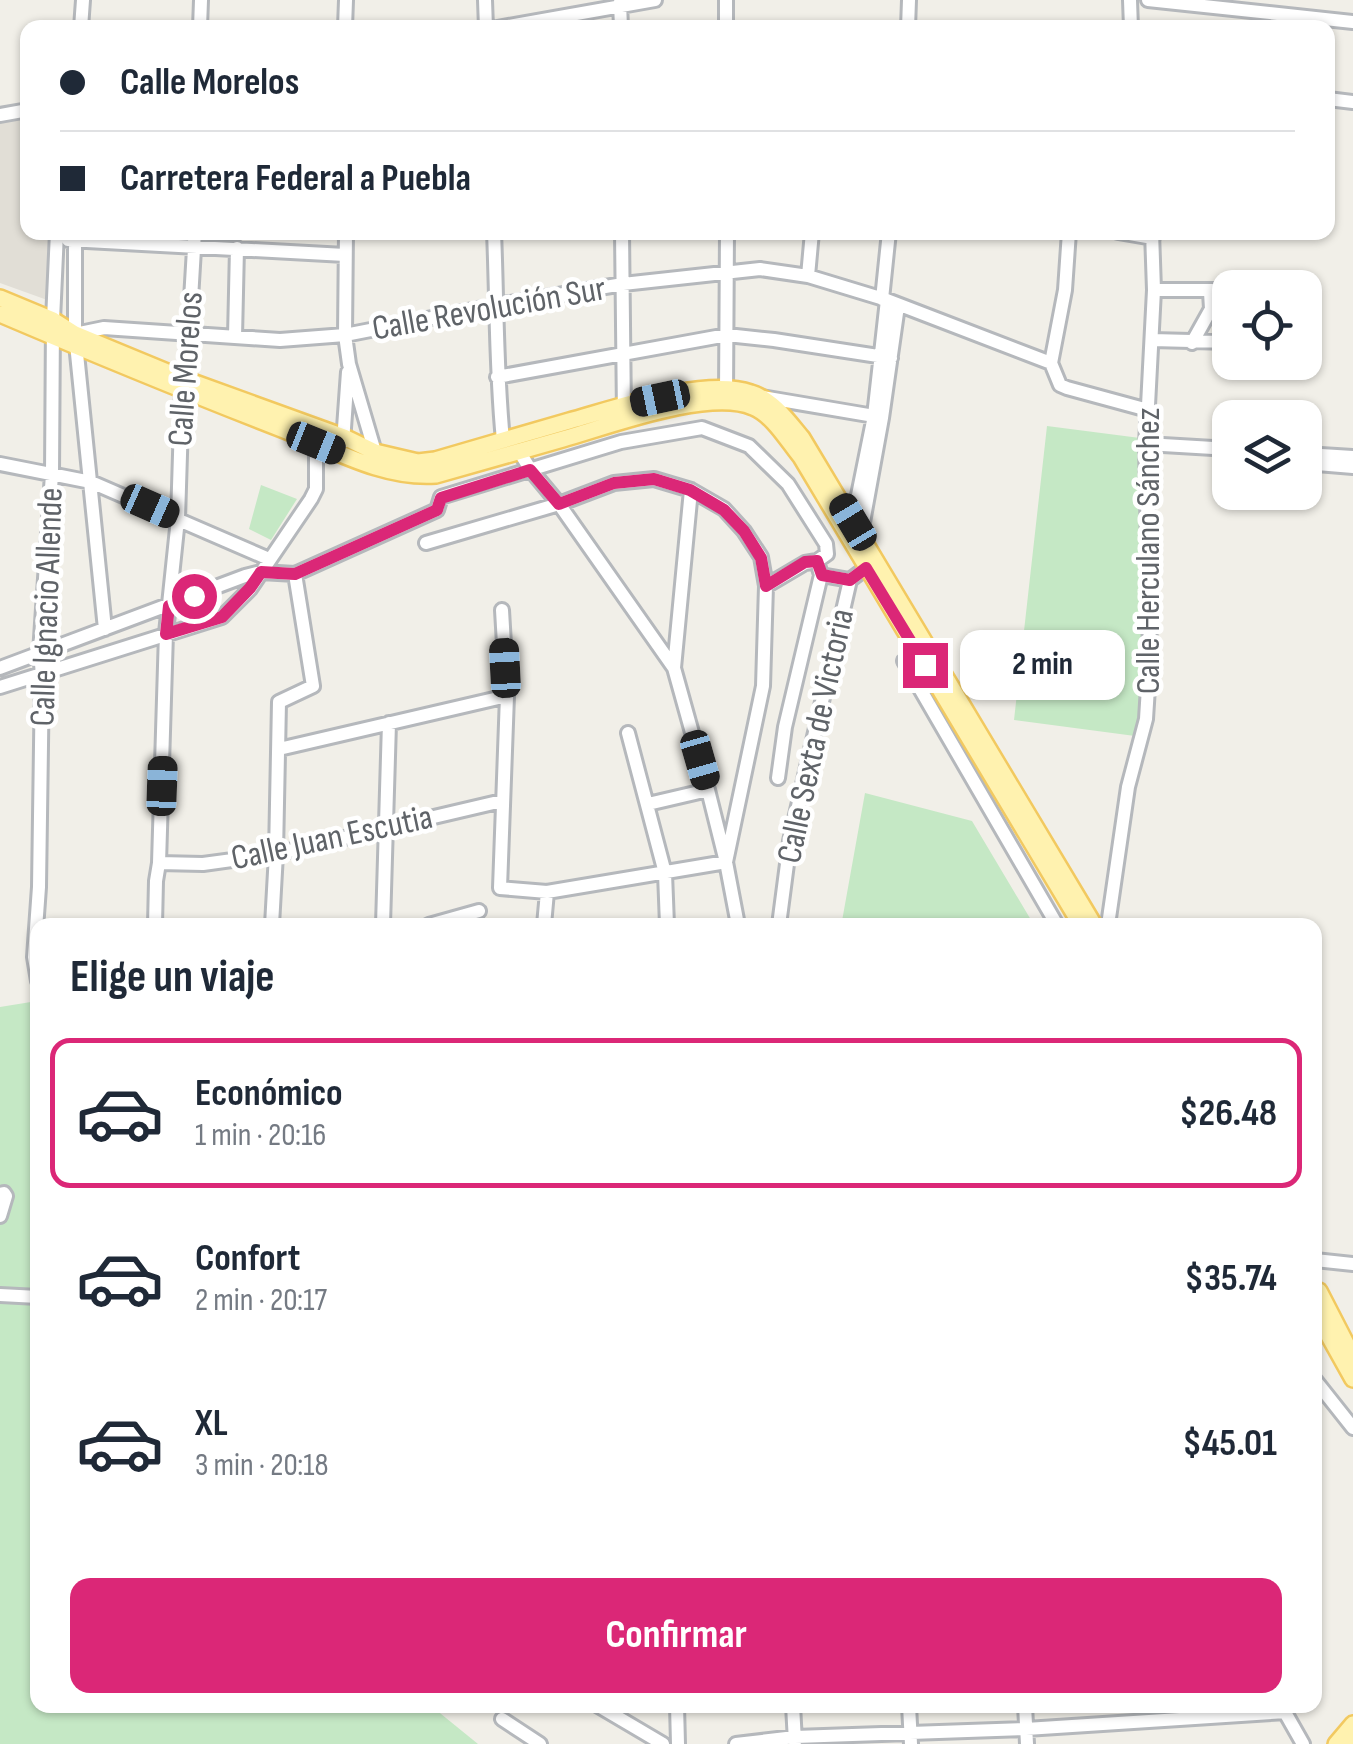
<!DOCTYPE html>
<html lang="es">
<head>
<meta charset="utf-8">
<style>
	:root { --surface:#fff; --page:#f6f6f7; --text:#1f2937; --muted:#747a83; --line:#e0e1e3; --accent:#db2777 }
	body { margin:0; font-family:"Sofia Sans Condensed",sans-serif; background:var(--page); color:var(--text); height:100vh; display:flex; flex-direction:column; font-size:38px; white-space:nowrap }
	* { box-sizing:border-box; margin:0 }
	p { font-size:32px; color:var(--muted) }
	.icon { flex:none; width:55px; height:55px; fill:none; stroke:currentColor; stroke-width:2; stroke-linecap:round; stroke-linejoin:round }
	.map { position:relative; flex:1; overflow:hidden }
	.panel { position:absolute; left:30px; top:918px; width:1292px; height:795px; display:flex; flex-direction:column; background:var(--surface); border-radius:20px; box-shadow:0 2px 8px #0004 }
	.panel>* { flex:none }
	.guide { position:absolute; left:20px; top:20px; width:1315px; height:220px; border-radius:20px; box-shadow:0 2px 8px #0004; display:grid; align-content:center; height:220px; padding:0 40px; background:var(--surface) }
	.fabs { position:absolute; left:1212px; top:270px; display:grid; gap:20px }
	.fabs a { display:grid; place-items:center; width:110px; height:110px; border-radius:20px; background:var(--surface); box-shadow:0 2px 8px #0004; font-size:50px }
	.end { position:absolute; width:45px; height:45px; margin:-22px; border:12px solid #db2777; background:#fff; box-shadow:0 0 0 5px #fff }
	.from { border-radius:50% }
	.bubble { position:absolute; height:70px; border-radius:20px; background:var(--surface); box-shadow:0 2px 8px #0004; font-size:32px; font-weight:700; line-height:70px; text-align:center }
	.car { position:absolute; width:30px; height:60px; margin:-30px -15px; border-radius:12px; box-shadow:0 0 8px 2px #0007; background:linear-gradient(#222 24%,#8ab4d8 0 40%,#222 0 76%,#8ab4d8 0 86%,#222 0) }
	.guide b { display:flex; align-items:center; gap:35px; height:95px; font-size:38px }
	.guide b+b { border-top:2px solid var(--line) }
	.guide i { width:25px; height:25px; background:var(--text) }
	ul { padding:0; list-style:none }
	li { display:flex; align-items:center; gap:30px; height:150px; margin:0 20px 15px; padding:0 20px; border:5px solid transparent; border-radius:20px }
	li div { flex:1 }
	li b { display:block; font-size:38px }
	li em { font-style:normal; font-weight:700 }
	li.current { border-color:var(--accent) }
	li>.icon { width:90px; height:90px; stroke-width:1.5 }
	h2 { padding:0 40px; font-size:45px; line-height:120px }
	.cta { display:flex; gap:20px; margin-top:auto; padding:20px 40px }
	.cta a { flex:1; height:115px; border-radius:20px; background:var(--accent); color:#fff; font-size:40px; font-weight:700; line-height:115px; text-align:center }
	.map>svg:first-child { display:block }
	.education { fill:#e1ded6 }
	.green { fill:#c5e8c5 }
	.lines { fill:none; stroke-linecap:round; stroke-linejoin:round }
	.minor-casing { stroke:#b5b8bc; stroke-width:18 }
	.major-casing { stroke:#f2c960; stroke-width:20 }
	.minor { stroke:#fff; stroke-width:12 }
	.major { stroke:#fff2af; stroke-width:15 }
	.route { stroke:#db2777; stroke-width:12 }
	.labels { text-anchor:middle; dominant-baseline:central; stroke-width:9; stroke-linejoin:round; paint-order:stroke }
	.street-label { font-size:35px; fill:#5f6368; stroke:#fff }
</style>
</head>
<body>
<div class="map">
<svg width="1353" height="1744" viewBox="0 0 1353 1744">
	<rect width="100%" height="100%" fill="#f1efe8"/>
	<path class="education" d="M27,115L28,232L53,233L50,301L0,283V122Z"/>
	<path class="green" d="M1047,426L1140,438L1144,656L1139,720L1135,736L1014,720Z
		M261,485L297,499L271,540L249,529Z
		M865,793L972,821L1034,925H847L842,921Z
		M37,1001L38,1705H430L478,1744H0V1007Z"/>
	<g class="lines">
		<g class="minor-casing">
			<path id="minor" d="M485,0L486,28
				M726,0V28
				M1130,0L1131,28
				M1148,0L1353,22
				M620,2L621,28
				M81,28L83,0
				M200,28L201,0
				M345,28L346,0
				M497,28L655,0
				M908,28L909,0
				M1328,99L1353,102
				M0,115L28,110
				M75,232V334L105,629
				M346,232L345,335L349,364L375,452L374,456
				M494,232C497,302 496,371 503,440
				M622,232L624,415
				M1118,232L1153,238
				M68,240L345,255
				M808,276L812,232
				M1257,288L1259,287
				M1154,290H1230
				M882,299L889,232
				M75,334L104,328L280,340L345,335L498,305L623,284L760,269L808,276L887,300L1051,363L1060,385L1067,388L1148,410
				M235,337L237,248
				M1152,340L1230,342
				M1192,343L1211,309L1210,292
				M1051,363L1065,290L1069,232
				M497,377L727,335L774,340L891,358
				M726,395L727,232
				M762,397L880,417
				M343,442L348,372
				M1146,444L1230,449
				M519,451L530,469L559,504L674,668L708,790L726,862L738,925
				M1305,454L1353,457
				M1305,463L1353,467
				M0,464L91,482L269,559
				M852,525L874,416L887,300
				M860,539L882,418L898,306
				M426,543L559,504L614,483L654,479L691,490L724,509L744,531L761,557L766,586L763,686L726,862L547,892L500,888L507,696L502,610
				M766,586L805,563L817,561L821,575L850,580
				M904,661L1057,925
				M0,668L245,576L261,572L295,574L437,510L441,497L621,442L702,428L749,446L788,484L826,544L827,554L817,561
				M674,668L691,490
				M0,687L222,617L250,589L311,499L316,489V443
				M628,733L665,873L667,925
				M279,749L507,696
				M778,778L785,727L821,575
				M648,804L708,790
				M159,863L203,864L276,854L502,801
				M155,925L156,881L159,863L166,633L178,519L182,390L189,333L195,232
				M272,925L276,854L279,702L313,686L295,574
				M383,925L389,723
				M429,925L479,911
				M544,925L547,892
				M779,925L790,841L850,580L874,562
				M1108,925L1128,787L1146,719L1150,656L1146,444L1154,290L1152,232
				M38,981L34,957L39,887L42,675L40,653L52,474L53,320L57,232
				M0,1194L4,1193L6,1196L0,1216
				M1315,1260L1353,1264
				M0,1295L38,1297
				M1315,1380L1353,1428
				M597,1705L663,1744
				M677,1705L678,1744
				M793,1705L795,1742
				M909,1705L911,1744
				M1025,1705L1027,1744
				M1282,1707L1303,1744
				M502,1719L540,1744
				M736,1744L795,1737L1026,1729L1286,1712"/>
		</g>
		<g class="major-casing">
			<path id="major" d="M0,298L53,320L75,334L184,379L344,437L375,452L418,462L435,460C480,447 524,434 569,421C616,408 705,377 751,393C773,400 787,420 802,438L1094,925
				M0,314C94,354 189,393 284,430C332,449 383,479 436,475C479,463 521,451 563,439C609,426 709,388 753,407C773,415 787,440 801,457L1081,925
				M1319,1291L1353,1357
				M1315,1311L1353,1379
				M1336,1744L1353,1724
				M1351,1744L1353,1742"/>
		</g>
		<use href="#minor" class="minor"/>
		<use href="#major" class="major"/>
	</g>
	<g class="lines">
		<path class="route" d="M194,596L169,606L166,634L222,617L250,588L261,572L295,574L437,510L441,498L530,470L559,504L614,483L654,479L690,490L724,510L744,531L761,558L766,586L805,562L817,561L822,575L850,580L866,568L925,665"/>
	</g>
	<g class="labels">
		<g class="street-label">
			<text transform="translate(489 309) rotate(-10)">Calle Revolución Sur</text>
			<text transform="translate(186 369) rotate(-86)">Calle Morelos</text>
			<text transform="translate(1148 551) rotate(-90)">Calle Herculano Sánchez</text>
			<text transform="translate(47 607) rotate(-88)">Calle Ignacio Allende</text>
			<text transform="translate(816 736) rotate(-78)">Calle Sexta de Victoria</text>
			<text transform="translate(332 838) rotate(-12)">Calle Juan Escutia</text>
		</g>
	</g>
</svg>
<div class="fabs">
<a><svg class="icon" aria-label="locate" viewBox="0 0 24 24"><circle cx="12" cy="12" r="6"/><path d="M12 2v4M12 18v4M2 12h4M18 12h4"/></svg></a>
<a><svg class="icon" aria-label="layers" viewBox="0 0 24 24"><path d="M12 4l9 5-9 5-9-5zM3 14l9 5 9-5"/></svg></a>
</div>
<i class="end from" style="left:194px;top:596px"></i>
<i class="end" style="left:925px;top:665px"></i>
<div class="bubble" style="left:960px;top:630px;width:165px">2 min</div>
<i class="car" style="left:660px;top:398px;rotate:258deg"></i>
<i class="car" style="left:316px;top:443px;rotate:112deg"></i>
<i class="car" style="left:150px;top:506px;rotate:114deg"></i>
<i class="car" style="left:853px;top:522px;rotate:329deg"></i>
<i class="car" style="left:505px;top:668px;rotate:357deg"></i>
<i class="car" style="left:700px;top:760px;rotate:164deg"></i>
<i class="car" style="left:162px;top:786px;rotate:2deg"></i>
<div class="guide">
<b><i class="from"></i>Calle Morelos</b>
<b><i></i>Carretera Federal a Puebla</b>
</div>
<section class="panel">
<h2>Elige un viaje</h2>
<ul>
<li class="current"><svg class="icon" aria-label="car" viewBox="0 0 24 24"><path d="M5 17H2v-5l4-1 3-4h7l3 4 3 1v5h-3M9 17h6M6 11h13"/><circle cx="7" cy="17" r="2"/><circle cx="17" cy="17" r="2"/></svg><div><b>Económico</b><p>1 min · 20:16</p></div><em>$26.48</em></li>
<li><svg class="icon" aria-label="car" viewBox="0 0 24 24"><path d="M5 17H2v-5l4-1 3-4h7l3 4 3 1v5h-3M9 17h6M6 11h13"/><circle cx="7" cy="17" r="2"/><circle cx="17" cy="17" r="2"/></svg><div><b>Confort</b><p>2 min · 20:17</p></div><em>$35.74</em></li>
<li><svg class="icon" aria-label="car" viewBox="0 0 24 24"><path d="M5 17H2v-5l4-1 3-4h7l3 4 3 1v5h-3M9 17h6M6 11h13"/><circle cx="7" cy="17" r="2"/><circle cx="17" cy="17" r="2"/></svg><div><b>XL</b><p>3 min · 20:18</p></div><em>$45.01</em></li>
</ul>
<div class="cta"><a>Confirmar</a></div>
</section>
</div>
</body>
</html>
